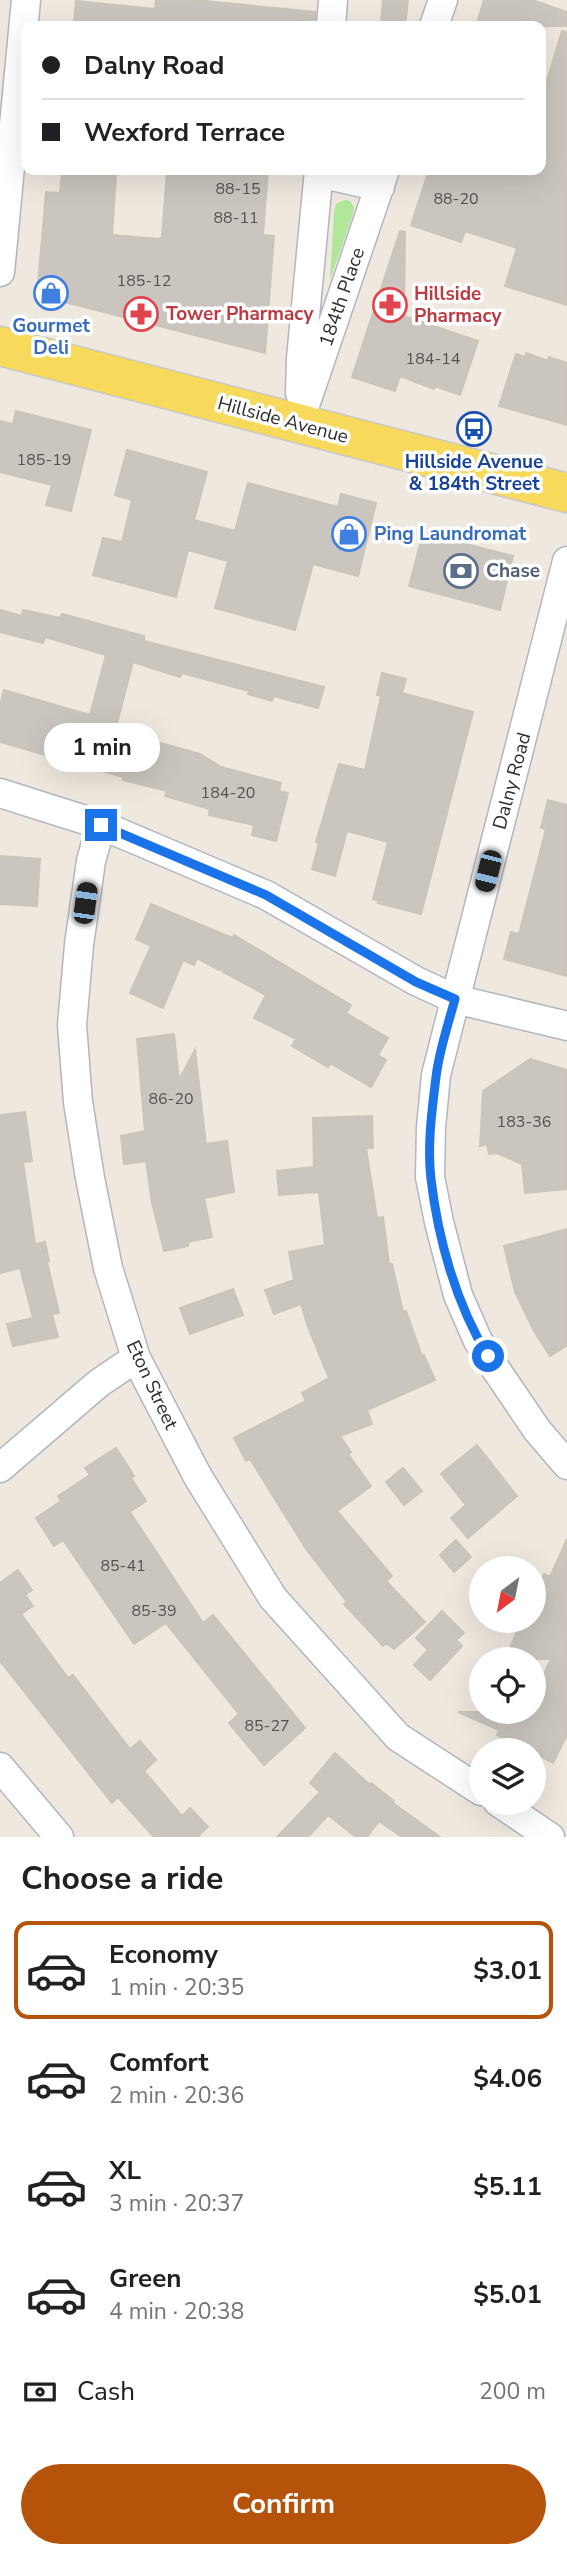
<!DOCTYPE html>
<html lang="en">
<head>
<meta charset="utf-8">
<style>
	:root { --surface:#fff; --page:#f2f2f2; --text:#202124; --muted:#757577; --line:#e0e0e0; --accent:#b45309 }
	body { margin:0; font-family:"Nunito Sans",sans-serif; background:var(--page); color:var(--text); height:100vh; display:flex; flex-direction:column; font-size:26px; white-space:nowrap }
	* { box-sizing:border-box; margin:0 }
	p { font-size:23px; color:var(--muted) }
	.icon { flex:none; width:38px; height:38px; fill:none; stroke:currentColor; stroke-width:2; stroke-linecap:round; stroke-linejoin:round }
	.map { position:relative; height:1837px; overflow:hidden }
	.side { display:flex; flex-direction:column; background:var(--surface); flex:1 }
	.side>* { flex:none }
	.hud { position:absolute; left:21px; top:21px; width:525px; height:154px; border-radius:14px; box-shadow:0 7px 28px #0002; display:grid; align-content:center; height:154px; padding:0 21px; background:var(--surface) }
	.needle { width:46px; rotate:212deg }
	.fabs { position:absolute; left:469px; top:1556px; display:grid; gap:14px }
	.fabs a { display:grid; place-items:center; width:77px; height:77px; border-radius:50%; background:var(--surface); box-shadow:0 7px 28px #0002; font-size:35px }
	.end { position:absolute; width:32px; height:32px; margin:-16px; border:9px solid #1a73e8; background:#fff; box-shadow:0 0 0 4px #fff }
	.from { border-radius:50% }
	.bubble { position:absolute; height:49px; border-radius:24px; background:var(--surface); box-shadow:0 7px 28px #0002; font-size:23px; font-weight:700; line-height:49px; text-align:center }
	.car { position:absolute; width:21px; height:42px; margin:-21px -10px; border-radius:9px; box-shadow:0 0 5px 2px #0007; background:linear-gradient(#222 24%,#8ab4d8 0 40%,#222 0 76%,#8ab4d8 0 86%,#222 0) }
	.hud b { display:flex; align-items:center; gap:24px; height:66px; font-size:26px }
	.hud b+b { border-top:2px solid var(--line) }
	.hud i { width:18px; height:18px; background:var(--text) }
	ul { padding:0; list-style:none }
	li { display:flex; align-items:center; gap:21px; height:98px; margin:0 14px 10px; padding:0 7px; border:4px solid transparent; border-radius:14px }
	li div { flex:1 }
	li b { display:block; font-size:26px }
	li em { font-style:normal; font-weight:700 }
	li.selected { border-color:var(--accent) }
	li>.icon { width:63px; height:63px; stroke-width:1.5 }
	h2 { padding:0 21px; font-size:32px; line-height:84px }
	.pay { display:flex; align-items:center; gap:18px; height:77px; padding:0 21px; font-size:26px }
	.pay p { margin-inline-start:auto }
	.cta { display:flex; gap:14px; margin-top:auto; padding:14px 21px }
	.cta a { flex:1; height:80px; border-radius:42px; background:var(--accent); color:#fff; font-size:28px; font-weight:700; line-height:80px; text-align:center }
	.map>svg:first-child { display:block }
	.green { fill:#b1e799 }
	.building { fill:#cac5be; stroke:#cbc5b8; stroke-width:2 }
	.lines { fill:none; stroke-linecap:round; stroke-linejoin:round }
	.minor-casing { stroke:#b3b5c1; stroke-width:31 }
	.primary-casing { stroke:#c8c8c8; stroke-width:41 }
	.minor { stroke:#fff; stroke-width:28 }
	.primary { stroke:#f7d95b; stroke-width:38 }
	.route { stroke:#1a73e8; stroke-width:9 }
	.labels { text-anchor:middle; dominant-baseline:central; stroke-width:7; stroke-linejoin:round; paint-order:stroke }
	.number-label { font-size:16px; fill:#545351 }
	.health-label { font-size:19px; font-weight:bold; fill:#be3a42; stroke:#fff; text-anchor:start }
	.street-label { font-size:19px; fill:#2d2d2d; stroke:#fff }
	.shop-label { font-size:19px; font-weight:bold; fill:#366cbe; stroke:#fff }
	.transit-label { font-size:19px; font-weight:bold; fill:#164399; stroke:#fff }
	.service-label { font-size:19px; font-weight:bold; fill:#4e5e75; stroke:#fff; text-anchor:start }
</style>
</head>
<body>
<div class="map">
<svg width="567" height="1837" viewBox="0 0 567 1837">
	<rect width="100%" height="100%" fill="#efe8df"/>
	<path class="green" d="M345,200L350,201L354,207L353,214L330,280L334,211L336,204Z"/>
	<path class="building" d="M156,0H195L315,12V26H104L74,23L76,1L155,9Z
		M383,0H408L405,26L383,25L381,22Z
		M484,0H532L567,12V26H476Z
		M562,31L567,32V305L505,286L517,248L465,231L461,242L411,225L429,170H541V85L545,87Z
		M167,170H268L263,235L274,236L265,353L37,295L46,192L60,193L62,171L116,175L112,235L159,239L162,237Z
		M400,231L405,232L404,316L478,341L460,395L435,386L434,389L400,376L395,391L352,377Z
		M526,353L548,361L549,357L567,363V425L499,406L516,354L525,357Z
		M16,411L91,430L71,511L46,505L52,485L0,472V421L13,424Z
		M127,450L207,472L194,520L235,531L248,483L338,507L341,494L376,503L358,576L313,564L295,630L215,608L228,561L188,550L176,597L93,575L103,538L122,542L132,500L115,495Z
		M423,533L513,556L500,610L409,586Z
		M0,610L22,616L23,610L60,618L62,614L144,636V641L324,687L318,708L273,696L272,701L248,694L249,691L182,673L180,677L133,662L116,727L158,738L157,742L200,754L221,767L281,783L279,791L288,793L276,841L252,835L254,825L209,815L210,809L165,796L167,791L123,780V777L0,742V706L4,690L90,715L106,655L45,637L43,643L0,632Z
		M382,673L406,679L402,693L473,712L421,914L378,903L379,901L373,899L388,842L347,831L335,876L312,869L319,843L316,842L339,764L365,770L381,696L377,695Z
		M548,800L567,805V976L504,959L511,932L519,934L546,829L541,828Z
		M0,856L40,859L37,906L0,904Z
		M151,904L225,935L233,938L234,935L351,1005L346,1013L388,1038L378,1055L386,1060L371,1087L330,1063L328,1067L292,1046L296,1039L254,1018L266,995L223,972V969L219,970L197,958L194,965L183,960L163,1008L130,993L151,946L136,939Z
		M174,1034L179,1080L195,1050L206,1144L227,1141L234,1192L204,1198L212,1237L188,1242V1246L164,1251L152,1203L146,1161L124,1164L121,1136L145,1131L137,1039Z
		M530,1059L567,1070V1189L525,1193L522,1164L497,1153L489,1154L487,1144L480,1146L483,1091Z
		M25,1112L32,1161L23,1162L35,1244L45,1242L49,1261L47,1262L59,1313L52,1314L58,1337L13,1346L7,1324L33,1318L20,1268L0,1273V1115Z
		M372,1116L373,1148H366L377,1218L383,1217L389,1264H392L403,1312L406,1311L422,1356L424,1355L435,1380L367,1410L372,1424L340,1436L351,1452L348,1454L371,1486L337,1511L392,1576L386,1581L425,1622L394,1649L386,1643L383,1646L344,1604L347,1602L306,1549L250,1459L246,1461L234,1438L306,1401L302,1393L329,1378L308,1327L301,1304L274,1314L265,1290L294,1280L289,1252L325,1245L319,1192L279,1195L277,1171L314,1167L313,1118Z
		M567,1229V1345L550,1356L534,1331L515,1292L504,1246Z
		M233,1289L243,1315L190,1334L180,1308Z
		M477,1445L517,1496L468,1538L451,1518L466,1505L441,1474Z
		M116,1448L134,1476L131,1478L146,1501L130,1512L203,1623L213,1615L305,1728L264,1765L229,1723L239,1714L166,1623L134,1644L63,1540L54,1546L36,1518L61,1501L58,1496L90,1475L85,1468Z
		M403,1468L422,1491L404,1505L386,1482Z
		M567,1539V1735L553,1763L534,1753V1750H527L497,1735L499,1730L458,1712H534V1695L551,1659H505L522,1620H534V1597L544,1574L550,1577Z
		M456,1540L471,1557L454,1572L440,1555Z
		M18,1570L32,1590L25,1595L33,1606L21,1614L68,1678L73,1675L130,1749L140,1741L156,1760L144,1771L182,1816L190,1808L208,1827L199,1835L200,1837H154L118,1797L112,1803L0,1661V1583Z
		M442,1611L464,1633L456,1640L462,1646L430,1680L414,1665L428,1650L416,1638Z
		M335,1753L370,1785L371,1783L394,1801L393,1803L440,1837H402L379,1821L367,1837H356L328,1815L308,1837H277L320,1792L310,1783Z"/>
	<g class="lines">
		<g class="minor-casing">
			<path id="minor" d="M331,26L333,0
				M434,26L443,0
				M319,173L380,187
				M0,272L26,0
				M300,393L301,358L319,170
				M299,423L385,170
				M567,561L436,1075L431,1127L430,1177L439,1222L458,1295L478,1341L497,1371L537,1430L567,1465
				M0,793L101,825L266,895L416,981L455,999L567,1026
				M101,825L91,861L79,945L72,1025L78,1102L90,1178L108,1268L136,1358L198,1477L273,1598L398,1737L481,1791
				M0,1468L99,1383L136,1358
				M0,1767L59,1837
				M498,1802L550,1837"/>
		</g>
		<g class="primary-casing">
			<path id="primary" d="M0,346L567,493"/>
		</g>
		<use href="#minor" class="minor"/>
		<use href="#primary" class="primary"/>
	</g>
	<g class="lines">
		<path class="route" d="M101,825L266,895L416,982L455,999C448,1025 439,1051 436,1077C432,1110 427,1146 431,1179C438,1239 456,1304 488,1356"/>
	</g>
	<defs>
		<g id="shop-ring" transform="scale(1.75)"><circle r="9.5" fill="#fff" stroke="#3f7fe0" stroke-width="1.5"/><path d="M-5-2.5h2.3a2.7 3.5 0 0 1 5.4 0H5L5.5 6h-11ZM-1.5-2.5h3a1.5 2.3 0 0 0-3 0Z" fill="#3f7fe0"/></g>
		<g id="pharmacy-ring" transform="scale(1.75)"><circle r="9.5" fill="#fff" stroke="#e0444e" stroke-width="1.5"/><path d="M-2-6h4v4h4v4h-4v4h-4v-4h-4v-4h4Z" fill="#e0444e"/></g>
		<g id="bus-ring" transform="scale(1.75)"><circle r="9.5" fill="#fff" stroke="#1a4fb4" stroke-width="1.5"/><path d="M-5-6H5V4H4V6H2V4H-2V6H-4V4H-5ZM-3.5-4V0h7V-4ZM-3.5 1.2v1.5H-2V1.2ZM2 1.2v1.5H3.5V1.2Z" fill="#1a4fb4"/></g>
		<g id="bank-ring" transform="scale(1.75)"><circle r="9.5" fill="#fff" stroke="#5c6f8a" stroke-width="1.5"/><path d="M-6-4H6V4H-6ZM0-2.3a2.3 2.3 0 1 0 0 4.6a2.3 2.3 0 1 0 0-4.6Z" fill="#5c6f8a"/></g>
	</defs>
	<g fill-rule="evenodd">
		<use href="#shop-ring" x="51" y="293"/>
		<use href="#pharmacy-ring" x="390" y="305"/>
		<use href="#pharmacy-ring" x="141" y="314"/>
		<use href="#bus-ring" x="474" y="429"/>
		<use href="#shop-ring" x="349" y="534"/>
		<use href="#bank-ring" x="461" y="571"/>
	</g>
	<g class="labels">
		<g class="number-label">
			<text x="238" y="189">88-15</text>
			<text x="456" y="199">88-20</text>
			<text x="236" y="218">88-11</text>
			<text x="144" y="281">185-12</text>
			<text x="433" y="359">184-14</text>
			<text x="44" y="460">185-19</text>
			<text x="228" y="793">184-20</text>
			<text x="171" y="1099">86-20</text>
			<text x="524" y="1122">183-36</text>
			<text x="123" y="1566">85-41</text>
			<text x="154" y="1611">85-39</text>
			<text x="267" y="1726">85-27</text>
		</g>
		<g class="health-label">
			<text x="414" y="294">Hillside<tspan x="414" dy="22">Pharmacy</tspan></text>
			<text x="166" y="314">Tower Pharmacy</text>
		</g>
		<g class="street-label">
			<text transform="translate(342 297) rotate(-71)">184th Place</text>
			<text transform="translate(283 420) rotate(15)">Hillside Avenue</text>
			<text transform="translate(512 781) rotate(-75)">Dalny Road</text>
			<text transform="translate(152 1385) rotate(65)">Eton Street</text>
		</g>
		<g class="shop-label">
			<text x="51" y="326">Gourmet<tspan x="51" dy="22">Deli</tspan></text>
			<text x="374" y="534" text-anchor="start">Ping Laundromat</text>
		</g>
		<g class="transit-label">
			<text x="474" y="462">Hillside Avenue<tspan x="474" dy="22">&amp; 184th Street</tspan></text>
		</g>
		<g class="service-label">
			<text x="486" y="571">Chase</text>
		</g>
	</g>
</svg>
<div class="fabs">
<a><svg class="needle" viewBox="-14 -14 28 28"><path d="M0-13l5 13h-10z" fill="#e53935"/><path d="M0 13l5-13h-10z" fill="#757577"/></svg></a>
<a><svg class="icon" aria-label="locate" viewBox="0 0 24 24"><circle cx="12" cy="12" r="6"/><path d="M12 2v4M12 18v4M2 12h4M18 12h4"/></svg></a>
<a><svg class="icon" aria-label="layers" viewBox="0 0 24 24"><path d="M12 4l9 5-9 5-9-5zM3 14l9 5 9-5"/></svg></a>
</div>
<i class="end from" style="left:488px;top:1356px"></i>
<i class="end" style="left:101px;top:825px"></i>
<div class="bubble" style="left:44px;top:723px;width:116px">1 min</div>
<i class="car" style="left:488px;top:871px;rotate:194deg"></i>
<i class="car" style="left:85px;top:903px;rotate:8deg"></i>
<div class="hud">
<b><i class="from"></i>Dalny Road</b>
<b><i></i>Wexford Terrace</b>
</div>
</div>
<section class="side">
<h2>Choose a ride</h2>
<ul>
<li class="selected"><svg class="icon" aria-label="car" viewBox="0 0 24 24"><path d="M5 17H2v-5l4-1 3-4h7l3 4 3 1v5h-3M9 17h6M6 11h13"/><circle cx="7" cy="17" r="2"/><circle cx="17" cy="17" r="2"/></svg><div><b>Economy</b><p>1 min · 20:35</p></div><em>$3.01</em></li>
<li><svg class="icon" aria-label="car" viewBox="0 0 24 24"><path d="M5 17H2v-5l4-1 3-4h7l3 4 3 1v5h-3M9 17h6M6 11h13"/><circle cx="7" cy="17" r="2"/><circle cx="17" cy="17" r="2"/></svg><div><b>Comfort</b><p>2 min · 20:36</p></div><em>$4.06</em></li>
<li><svg class="icon" aria-label="car" viewBox="0 0 24 24"><path d="M5 17H2v-5l4-1 3-4h7l3 4 3 1v5h-3M9 17h6M6 11h13"/><circle cx="7" cy="17" r="2"/><circle cx="17" cy="17" r="2"/></svg><div><b>XL</b><p>3 min · 20:37</p></div><em>$5.11</em></li>
<li><svg class="icon" aria-label="car" viewBox="0 0 24 24"><path d="M5 17H2v-5l4-1 3-4h7l3 4 3 1v5h-3M9 17h6M6 11h13"/><circle cx="7" cy="17" r="2"/><circle cx="17" cy="17" r="2"/></svg><div><b>Green</b><p>4 min · 20:38</p></div><em>$5.01</em></li>
</ul>
<div class="pay"><svg class="icon" aria-label="cash" viewBox="0 0 24 24"><path d="M3 7h18v10H3z"/><circle cx="12" cy="12" r="2"/></svg>Cash<p>200 m</p></div>
<div class="cta"><a>Confirm</a></div>
</section>
</body>
</html>
